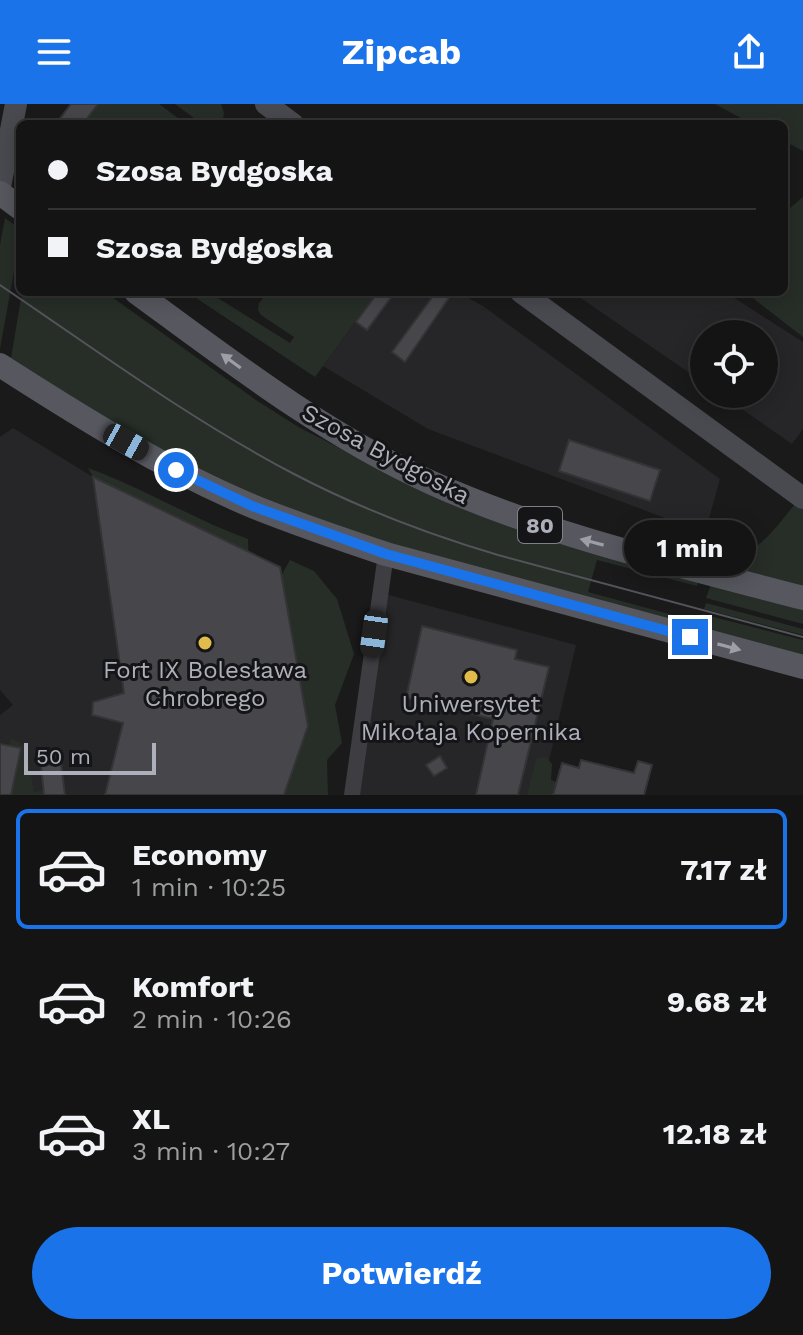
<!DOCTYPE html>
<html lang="pl">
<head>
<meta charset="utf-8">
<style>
	:root { --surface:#141414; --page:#1d1d1d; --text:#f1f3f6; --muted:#9d9ea0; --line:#333334; --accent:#1a73e8 }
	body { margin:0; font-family:"Work Sans",sans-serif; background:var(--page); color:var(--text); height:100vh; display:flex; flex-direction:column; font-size:30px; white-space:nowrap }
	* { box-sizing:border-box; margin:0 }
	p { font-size:26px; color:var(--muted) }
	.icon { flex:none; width:44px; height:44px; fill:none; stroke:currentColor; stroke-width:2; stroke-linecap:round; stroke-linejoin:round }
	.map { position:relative; height:691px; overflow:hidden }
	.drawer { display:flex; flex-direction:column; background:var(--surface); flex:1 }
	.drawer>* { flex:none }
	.top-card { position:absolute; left:16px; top:16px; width:772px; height:176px; border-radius:12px; box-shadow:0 4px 20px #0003,0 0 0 2px var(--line); display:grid; align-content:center; height:176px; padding:0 32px; background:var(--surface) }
	.controls { position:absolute; left:690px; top:216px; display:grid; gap:16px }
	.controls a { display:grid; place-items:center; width:88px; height:88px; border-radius:50%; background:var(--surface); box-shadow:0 4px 20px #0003,0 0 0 2px var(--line); font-size:40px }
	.scale { position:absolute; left:24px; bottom:20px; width:132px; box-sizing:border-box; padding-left:8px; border:4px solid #adb0ba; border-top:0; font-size:22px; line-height:28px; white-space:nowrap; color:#adb0ba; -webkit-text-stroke:6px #151416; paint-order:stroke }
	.end { position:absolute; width:36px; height:36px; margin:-18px; border:10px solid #1a73e8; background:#fff; box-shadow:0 0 0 4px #fff }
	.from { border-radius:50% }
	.bubble { position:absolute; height:56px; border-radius:28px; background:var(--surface); box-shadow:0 4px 20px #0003,0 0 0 2px var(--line); font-size:26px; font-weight:700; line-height:56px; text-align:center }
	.car { position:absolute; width:24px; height:48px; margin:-24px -12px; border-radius:10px; box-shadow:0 0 6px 2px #0007; background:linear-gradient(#222 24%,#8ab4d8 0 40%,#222 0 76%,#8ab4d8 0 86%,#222 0) }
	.top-card b { display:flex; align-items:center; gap:28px; height:76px; font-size:30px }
	.top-card b+b { border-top:2px solid var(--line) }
	.top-card i { width:20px; height:20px; background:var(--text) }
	ul { padding:14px 0 0; list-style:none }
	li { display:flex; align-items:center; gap:24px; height:120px; margin:0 16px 12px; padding:0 16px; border:4px solid transparent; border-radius:12px }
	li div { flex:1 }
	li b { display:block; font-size:30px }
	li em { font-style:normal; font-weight:700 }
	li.active { border-color:var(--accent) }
	li>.icon { width:72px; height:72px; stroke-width:1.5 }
	.cta { display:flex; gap:16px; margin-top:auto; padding:16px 32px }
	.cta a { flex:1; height:92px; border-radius:48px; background:var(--accent); color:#fff; font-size:32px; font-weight:700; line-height:92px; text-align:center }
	header { display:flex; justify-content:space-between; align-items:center; height:104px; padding:0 32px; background:var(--accent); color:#fff; font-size:36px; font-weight:700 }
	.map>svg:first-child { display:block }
	.built { fill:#262628 }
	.green { fill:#262e27 }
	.building { fill:#47474b; stroke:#343437; stroke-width:2 }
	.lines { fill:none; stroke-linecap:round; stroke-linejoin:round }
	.street { stroke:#3d3d42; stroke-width:16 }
	.secondary { stroke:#494a50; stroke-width:22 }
	.primary { stroke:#57585f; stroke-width:24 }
	.tram { stroke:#54555b; stroke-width:2 }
	.oneway { fill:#9c9ea8 }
	.route { stroke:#1a73e8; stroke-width:10 }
	.poi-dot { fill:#e1bc4b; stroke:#151416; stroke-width:3 }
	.labels { text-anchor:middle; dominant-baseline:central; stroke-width:6; stroke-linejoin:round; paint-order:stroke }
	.shield { fill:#151416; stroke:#7f8189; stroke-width:2 }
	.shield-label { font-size:22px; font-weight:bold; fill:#adb0ba }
	.street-label { font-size:24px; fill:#adb0ba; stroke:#151416 }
	.poi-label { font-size:24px; fill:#adb0ba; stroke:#151416 }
</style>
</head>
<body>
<header><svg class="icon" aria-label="menu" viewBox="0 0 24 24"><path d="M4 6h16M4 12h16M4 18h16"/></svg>Zipcab<svg class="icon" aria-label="share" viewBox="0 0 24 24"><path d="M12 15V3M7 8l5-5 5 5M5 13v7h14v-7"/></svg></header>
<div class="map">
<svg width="803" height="691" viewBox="0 0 803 691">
	<rect width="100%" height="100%" fill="#1a1a1b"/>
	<path class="built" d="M377,188H458L483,202L720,375L705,429L428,325L323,262Z
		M572,188H725L803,238V325L792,340L720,290H764V230H704V279Z
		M13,324L93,373L284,691H0V611L13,601L0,586V333Z
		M385,490L576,541L541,691H358Z"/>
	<path class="green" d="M98,0H159L186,20H83Z
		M175,0H221L224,9L222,20H202Z
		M715,0H803V47L784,37V20H752Z
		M803,93V233L745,188H784V109Z
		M5,114L20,125V134L0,245V141Z
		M22,188H105L256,296L300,324L429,389L699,477L697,482L597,456L588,488L684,514V518L683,520L406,445L256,393L191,362L119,324L11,254Z
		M187,188H208L290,239L294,233L261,211L258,206L259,199L268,188H377L315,273Z
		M88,364C143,384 193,415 248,435L249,466L103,391Z
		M795,400L803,405V484L716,461L717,453C751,461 777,422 795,400Z
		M290,456L314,467L337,495L354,550L335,601L342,639L327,656L328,691H222L281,472Z
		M711,480L803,504V520L706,494Z
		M706,499L803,525V531L704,505Z
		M702,510L803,536V553L700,525Z
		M11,634L26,642L34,688L44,686V691H11L20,644L10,642Z
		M546,653L552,660L551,676L557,678L553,691H527L536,655Z"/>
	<path class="building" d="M71,0H98L83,20H56Z
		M378,188H395L367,226L356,218Z
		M436,188H453L405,258L392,248Z
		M569,336L660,366L650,397L559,367Z
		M93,373L280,463L308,622L284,691H105L123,619L92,611L93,598L124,589Z
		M422,522L517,546L515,555L549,563L518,691H476L493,615L406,594Z
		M0,640L21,644L11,691H0Z
		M440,652L447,664L434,672L426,661Z
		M581,656L634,669L638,657L652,661L644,691H553L562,659L579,664Z
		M61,659L65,691H44L41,662Z"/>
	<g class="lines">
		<path class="street" d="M352,691L386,450"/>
		<path class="secondary" d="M266,0L293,20
			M0,83L16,0
			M521,188L803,394"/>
		<path class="primary" d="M0,89L20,104
			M136,188C230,257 324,330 432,379C550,432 678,461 803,494
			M0,261C81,313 164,365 252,402C296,420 341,435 386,450L803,563"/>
		<path class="tram" d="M0,181C96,246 191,316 294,370C359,404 427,430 498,451L803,533"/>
	</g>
	<defs><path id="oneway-solid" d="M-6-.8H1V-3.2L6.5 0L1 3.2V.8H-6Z" transform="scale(2)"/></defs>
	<g class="oneway">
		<use href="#oneway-solid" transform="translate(231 257) rotate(-144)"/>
		<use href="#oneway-solid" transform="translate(592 438) rotate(-165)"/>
		<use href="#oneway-solid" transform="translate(729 543) rotate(15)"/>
	</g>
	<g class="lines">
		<path class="route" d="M176,366L252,402L386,450L690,533"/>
	</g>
	<g class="poi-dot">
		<circle cx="205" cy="539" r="8"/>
		<circle cx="471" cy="573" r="8"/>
	</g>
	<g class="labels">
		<rect class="shield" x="518" y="403" width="44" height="36" rx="6"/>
		<g class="shield-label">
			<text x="540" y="421">80</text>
		</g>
		<g class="street-label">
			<text transform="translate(386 350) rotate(28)">Szosa Bydgoska</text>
		</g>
		<g class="poi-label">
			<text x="205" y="566">Fort IX Bolesława<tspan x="205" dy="28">Chrobrego</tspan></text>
			<text x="471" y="600">Uniwersytet<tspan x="471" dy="28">Mikołaja Kopernika</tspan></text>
		</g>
	</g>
</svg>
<div class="controls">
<a><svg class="icon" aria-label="locate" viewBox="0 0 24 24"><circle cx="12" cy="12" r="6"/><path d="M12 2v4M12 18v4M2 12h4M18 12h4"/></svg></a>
</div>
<div class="scale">50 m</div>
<i class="end from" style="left:176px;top:366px"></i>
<i class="end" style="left:690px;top:533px"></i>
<div class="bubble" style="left:624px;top:416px;width:132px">1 min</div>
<i class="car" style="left:126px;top:338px;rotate:119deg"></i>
<i class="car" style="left:374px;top:530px;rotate:188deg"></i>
<div class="top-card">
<b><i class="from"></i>Szosa Bydgoska</b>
<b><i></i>Szosa Bydgoska</b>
</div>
</div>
<section class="drawer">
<ul>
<li class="active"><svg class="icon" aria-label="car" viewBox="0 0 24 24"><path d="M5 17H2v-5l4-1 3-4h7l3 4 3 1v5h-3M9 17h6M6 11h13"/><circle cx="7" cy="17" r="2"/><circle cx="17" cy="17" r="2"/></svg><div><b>Economy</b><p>1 min · 10:25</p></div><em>7.17 zł</em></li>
<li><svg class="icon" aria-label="car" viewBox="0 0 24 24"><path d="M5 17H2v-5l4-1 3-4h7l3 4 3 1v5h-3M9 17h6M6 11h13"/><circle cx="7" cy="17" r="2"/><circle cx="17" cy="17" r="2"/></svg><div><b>Komfort</b><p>2 min · 10:26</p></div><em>9.68 zł</em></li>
<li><svg class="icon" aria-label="car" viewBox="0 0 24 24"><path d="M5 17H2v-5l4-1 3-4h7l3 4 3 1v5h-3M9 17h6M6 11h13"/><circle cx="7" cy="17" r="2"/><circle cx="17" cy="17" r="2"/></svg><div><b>XL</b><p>3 min · 10:27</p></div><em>12.18 zł</em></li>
</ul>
<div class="cta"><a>Potwierdź</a></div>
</section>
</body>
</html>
